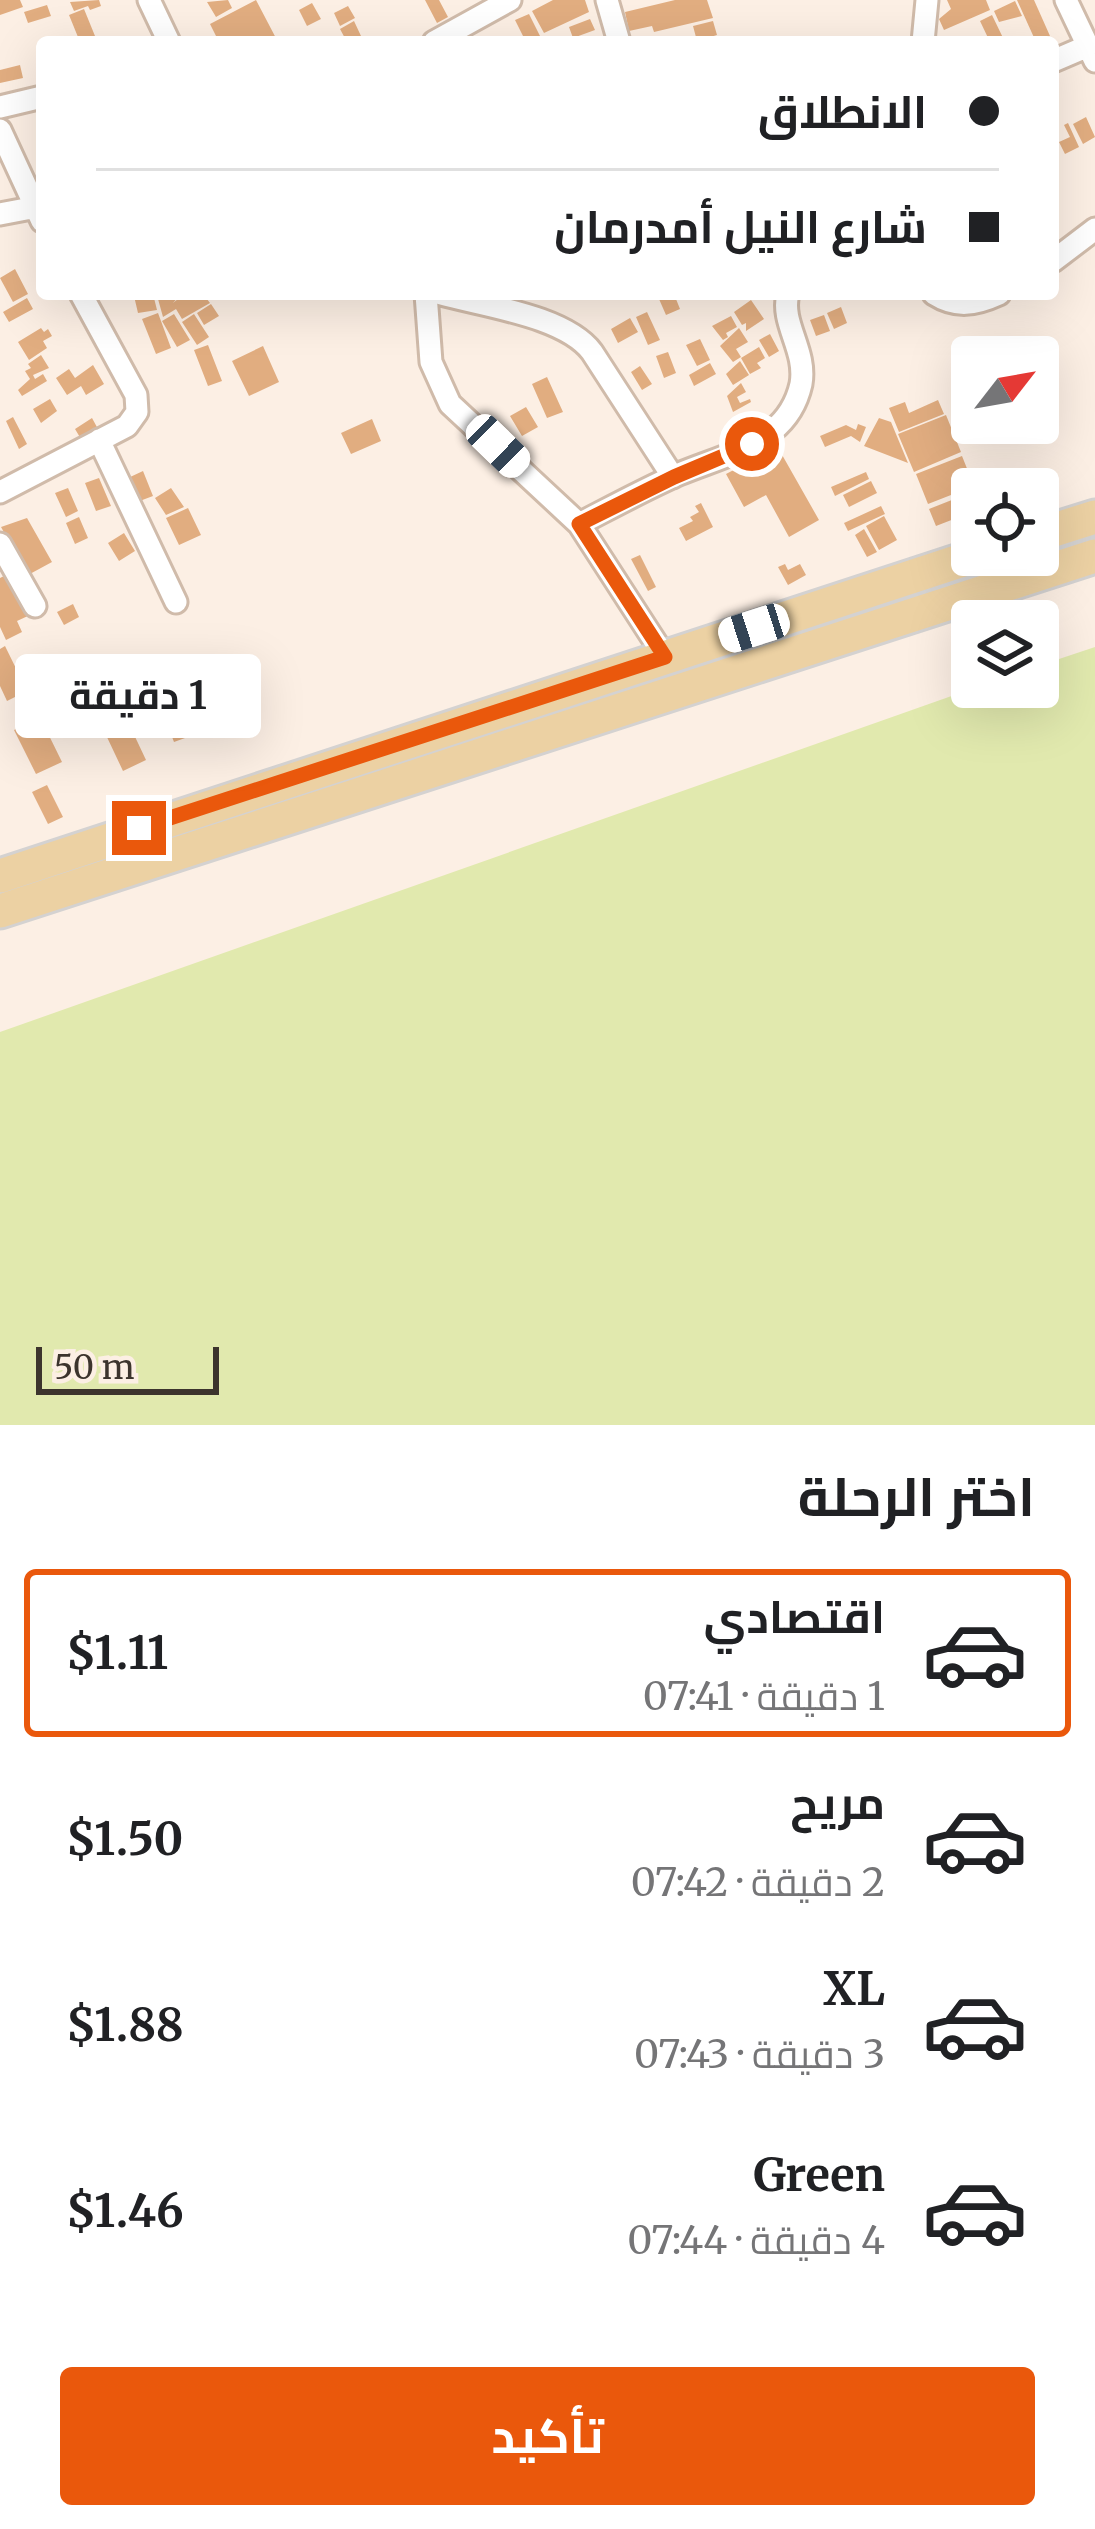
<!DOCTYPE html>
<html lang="ar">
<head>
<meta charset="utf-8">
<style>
	:root { --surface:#fff; --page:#f2f2f2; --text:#202124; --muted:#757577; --line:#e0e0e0; --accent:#ea580c }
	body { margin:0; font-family:Merriweather,Cairo,serif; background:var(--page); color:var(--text); direction:rtl; height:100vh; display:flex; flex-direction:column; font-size:45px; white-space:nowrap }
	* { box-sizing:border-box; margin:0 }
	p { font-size:39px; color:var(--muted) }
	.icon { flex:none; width:66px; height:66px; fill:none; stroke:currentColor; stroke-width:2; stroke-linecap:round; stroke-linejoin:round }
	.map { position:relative; height:1425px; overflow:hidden; direction:ltr }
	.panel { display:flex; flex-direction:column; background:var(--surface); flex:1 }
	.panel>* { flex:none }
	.top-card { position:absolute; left:36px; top:36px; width:1023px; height:264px; border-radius:12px; box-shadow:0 12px 48px #0002; direction:rtl; display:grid; align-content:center; height:264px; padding:0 60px; background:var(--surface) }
	.needle { width:78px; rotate:59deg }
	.tools { position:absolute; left:951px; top:336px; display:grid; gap:24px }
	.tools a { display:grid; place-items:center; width:108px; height:108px; border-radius:12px; background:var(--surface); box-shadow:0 12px 48px #0002; font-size:60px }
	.scale { position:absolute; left:36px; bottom:30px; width:183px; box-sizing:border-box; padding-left:12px; border:6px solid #3c342d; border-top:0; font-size:33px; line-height:42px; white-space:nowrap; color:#3c342d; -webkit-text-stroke:9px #fcefe4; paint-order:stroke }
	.end { position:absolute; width:54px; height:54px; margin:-27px; border:15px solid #ea580c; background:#fff; box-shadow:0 0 0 6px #fff }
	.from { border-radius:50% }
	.bubble { position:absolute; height:84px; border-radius:12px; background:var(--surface); box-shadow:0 12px 48px #0002; font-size:39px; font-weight:700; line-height:84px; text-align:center; direction:rtl }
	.car { position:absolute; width:36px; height:72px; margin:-36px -18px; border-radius:15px; box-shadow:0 0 9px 3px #0007; background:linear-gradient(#fff 24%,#345 0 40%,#fff 0 76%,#345 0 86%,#fff 0) }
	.top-card b { display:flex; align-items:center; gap:42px; height:114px; font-size:45px }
	.top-card b+b { border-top:3px solid var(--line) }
	.top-card i { width:30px; height:30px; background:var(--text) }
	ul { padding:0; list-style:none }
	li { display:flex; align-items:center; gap:36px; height:168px; margin:0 24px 18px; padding:0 36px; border:6px solid transparent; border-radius:12px }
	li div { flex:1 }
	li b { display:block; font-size:45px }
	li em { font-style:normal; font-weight:700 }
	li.current { border-color:var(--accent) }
	li>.icon { width:108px; height:108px; stroke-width:1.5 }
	h2 { padding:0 60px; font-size:54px; line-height:144px }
	.action { display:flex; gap:24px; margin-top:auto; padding:24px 60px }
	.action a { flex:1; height:138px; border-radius:12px; background:var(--accent); color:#fff; font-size:48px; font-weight:700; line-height:138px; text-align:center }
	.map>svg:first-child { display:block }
	.green { fill:#e1e9ae }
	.building { fill:#e1ad80 }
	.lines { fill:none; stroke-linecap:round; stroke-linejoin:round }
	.street-casing { stroke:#d0bbaa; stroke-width:27 }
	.primary-casing { stroke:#d4d2d1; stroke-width:39 }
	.street { stroke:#fff; stroke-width:21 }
	.primary { stroke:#ecd1a3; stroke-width:33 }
	.route { stroke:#ea580c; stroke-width:15 }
</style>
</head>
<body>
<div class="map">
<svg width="1095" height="1425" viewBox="0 0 1095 1425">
	<rect width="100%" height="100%" fill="#fcefe4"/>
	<path class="green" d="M1095,647V1425H0V1032L977,687H1038V666Z"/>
	<path class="building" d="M0,0H20L23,7L0,15Z
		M99,0L101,6L90,10L88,6L74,11L70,2Z
		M228,0L232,8L216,17L207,2Z
		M256,0L278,42H219L210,24Z
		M425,0H439L448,17L437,23Z
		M553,0H585L589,12L544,33L532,11Z
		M675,0H707L713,18L654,32L652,26L629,31L625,12Z
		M947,0H986L990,10L944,30L939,19L951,9Z
		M1017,0H1034L1050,36L1036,42Z
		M1015,1L1022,16L999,22L994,11Z
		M312,3L321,19L307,26L299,10Z
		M47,5L51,16L28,23L24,12Z
		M348,6L355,18L340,26L334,13Z
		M84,9L95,36L80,42L69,15Z
		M529,14L541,38L534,42H526L515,20Z
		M992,15L1005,42H990L980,21Z
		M590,19L595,30L573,38L569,27Z
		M354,21L361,36L365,42H347L340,29Z
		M713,21L717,35L697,41L693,26Z
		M20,65L23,78L0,83V70Z
		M1086,117L1095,137L1083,144L1073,124Z
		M1068,123L1079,147L1065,154L1059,142L1070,137L1064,125Z
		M15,269L28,294L13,302L0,278Z
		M153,294L157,310L138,313L134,296Z
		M176,294L179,296L173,303L184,294H203L210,303L182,319L176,309L163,317L158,299Z
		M674,294L680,309L666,315L659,299Z
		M27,298L33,309L9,322L3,312Z
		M751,300L764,319L746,331V323L742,325L734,312Z
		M211,304L219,316L204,325L197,313Z
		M841,307L847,323L834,329L827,313Z
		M647,312L660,340L648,345L636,317Z
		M158,313L171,348L156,354L142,319Z
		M174,314L190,340L177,347L162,321Z
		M194,314L209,337L197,345L182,322Z
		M824,315L830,331L816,336L810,320Z
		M731,316L737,327L726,333L728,337L723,340L712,326Z
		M630,318L638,332L618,343L611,329Z
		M41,328L44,332L48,329L52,336L43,341L47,348L29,360L18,342Z
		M739,328L748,342L736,349L741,357L733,362L720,346Z
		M770,334L779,351L769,357L759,340Z
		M700,339L710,360L697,366L686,345Z
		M208,345L222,381L208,386L194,350Z
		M263,346L279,382L249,396L232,361Z
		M759,347L765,358L757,363L761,368L750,374L741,358Z
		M668,352L676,373L664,378L656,356Z
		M41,355L49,368L33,375L35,379L43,374L47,381L22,396L18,390L30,379L25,371L31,368L28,364Z
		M740,361L749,375L733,385L726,374Z
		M710,363L716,374L694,386L689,375Z
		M93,365L104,384L86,395L81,386L67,395L56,378L69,369L75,378Z
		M640,366L652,384L642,390L631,372Z
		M547,377L563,412L547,418L532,384Z
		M741,383L746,392L737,397L740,403L750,399L751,402L733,412L727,396Z
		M50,399L57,411L41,423L33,409Z
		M938,400L944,414L899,432L889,408L905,402L909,413Z
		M526,407L538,427L522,436L510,416Z
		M946,415L961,452L914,472L898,434Z
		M13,417L27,444L19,449L6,421Z
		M92,418L98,429L81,439L75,429Z
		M879,418L891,422L908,463L864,446Z
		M372,419L381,441L351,454L341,433Z
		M858,424L866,427L860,442L851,436L825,447L820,436L846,425L856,430Z
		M781,453L819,520L789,537L766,495L744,507L726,474L747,463Z
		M962,456L974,486L928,504L916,474Z
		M143,471L153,496L137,502L128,478Z
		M866,472L869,479L835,496L831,487Z
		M99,478L111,506L96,511L85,483Z
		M871,481L877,493L849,507L843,495Z
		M68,488L78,511L66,517L55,493Z
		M171,488L184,507L166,515L155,498Z
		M972,492V512L936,526L929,509Z
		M701,503L713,527L686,541L679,528L693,521L690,517L699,512L695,506Z
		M881,506L885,514L848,531L844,523Z
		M188,508L201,535L179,545L166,518Z
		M884,516L897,540L879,550L866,526Z
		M79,517L88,538L75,544L66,523Z
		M27,518L52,562L28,575L1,527Z
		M864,529L877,552L867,557L855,535Z
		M124,533L135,551L119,561L108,543Z
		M640,555L656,587L648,591L631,559Z
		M785,564L788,570L800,564L806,575L788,585L778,567Z
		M10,573L30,615L17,621L22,632L6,640L0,627V578Z
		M73,604L79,617L64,625L57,612Z
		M5,646L62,762L36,774L14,730L30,723L17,696L7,701L0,686V649Z
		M191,720L196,734L174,742L169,729Z
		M129,724L146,760L123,771L106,735Z
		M47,785L63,817L48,824L32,792Z"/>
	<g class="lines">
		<g class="street-casing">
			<path id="street" d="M149,0L169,42
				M607,0L619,42
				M1066,0L1095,61
				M434,42L510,0
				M923,42L927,0
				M1053,61L1088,46
				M0,107L42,97
				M0,130L42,221
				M0,214L42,206
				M1053,261L1095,229
				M426,294L431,362L450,404L579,524L665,657
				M441,294C484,306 565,316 592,352L673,477
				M934,294C956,308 975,305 999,294
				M99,440L176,602
				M0,492L127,426L137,412L136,395L81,294
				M579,524C612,507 645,489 679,474C710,461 746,452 772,431C787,419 797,402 801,384C807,350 780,323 788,294
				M0,544L35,606"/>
		</g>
		<g class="primary-casing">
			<path id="primary" d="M1038,535L1095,517
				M0,876L978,555
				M0,911L1095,556"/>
		</g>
		<use href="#street" class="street"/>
		<use href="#primary" class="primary"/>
	</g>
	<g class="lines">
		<path class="route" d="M139,828L665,657L579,524L674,477L752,444"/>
	</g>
</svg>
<div class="tools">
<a><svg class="needle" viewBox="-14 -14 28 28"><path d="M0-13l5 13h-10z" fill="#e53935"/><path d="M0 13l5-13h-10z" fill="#757577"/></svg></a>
<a><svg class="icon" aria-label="locate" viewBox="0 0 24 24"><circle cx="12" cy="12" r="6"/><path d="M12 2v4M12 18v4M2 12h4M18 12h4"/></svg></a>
<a><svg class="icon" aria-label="layers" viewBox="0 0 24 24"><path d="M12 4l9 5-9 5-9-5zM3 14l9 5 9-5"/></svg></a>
</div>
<div class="scale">50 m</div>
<i class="end from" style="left:752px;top:444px"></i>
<i class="end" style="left:139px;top:828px"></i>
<div class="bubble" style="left:15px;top:654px;width:246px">1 دقيقة</div>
<i class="car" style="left:498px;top:446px;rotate:134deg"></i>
<i class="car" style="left:754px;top:628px;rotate:252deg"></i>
<div class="top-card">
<b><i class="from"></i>الانطلاق</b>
<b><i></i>شارع النيل أمدرمان</b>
</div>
</div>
<section class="panel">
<h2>اختر الرحلة</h2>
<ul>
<li class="current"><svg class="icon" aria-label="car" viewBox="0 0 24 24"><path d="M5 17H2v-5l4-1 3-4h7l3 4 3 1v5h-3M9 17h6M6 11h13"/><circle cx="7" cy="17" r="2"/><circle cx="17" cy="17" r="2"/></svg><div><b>اقتصادي</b><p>1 دقيقة · 07:41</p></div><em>$1.11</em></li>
<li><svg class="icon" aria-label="car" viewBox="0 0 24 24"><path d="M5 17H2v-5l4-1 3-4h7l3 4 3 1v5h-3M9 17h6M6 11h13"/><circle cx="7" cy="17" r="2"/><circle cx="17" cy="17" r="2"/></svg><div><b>مريح</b><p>2 دقيقة · 07:42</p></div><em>$1.50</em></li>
<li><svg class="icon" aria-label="car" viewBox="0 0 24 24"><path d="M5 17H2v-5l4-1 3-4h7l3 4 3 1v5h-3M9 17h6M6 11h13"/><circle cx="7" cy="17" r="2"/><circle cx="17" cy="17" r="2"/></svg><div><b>XL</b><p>3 دقيقة · 07:43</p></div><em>$1.88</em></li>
<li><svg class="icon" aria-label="car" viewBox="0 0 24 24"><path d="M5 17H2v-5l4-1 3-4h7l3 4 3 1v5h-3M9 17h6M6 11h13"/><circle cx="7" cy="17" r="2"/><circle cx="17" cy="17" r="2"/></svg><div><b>Green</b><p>4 دقيقة · 07:44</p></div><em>$1.46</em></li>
</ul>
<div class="action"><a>تأكيد</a></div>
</section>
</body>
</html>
